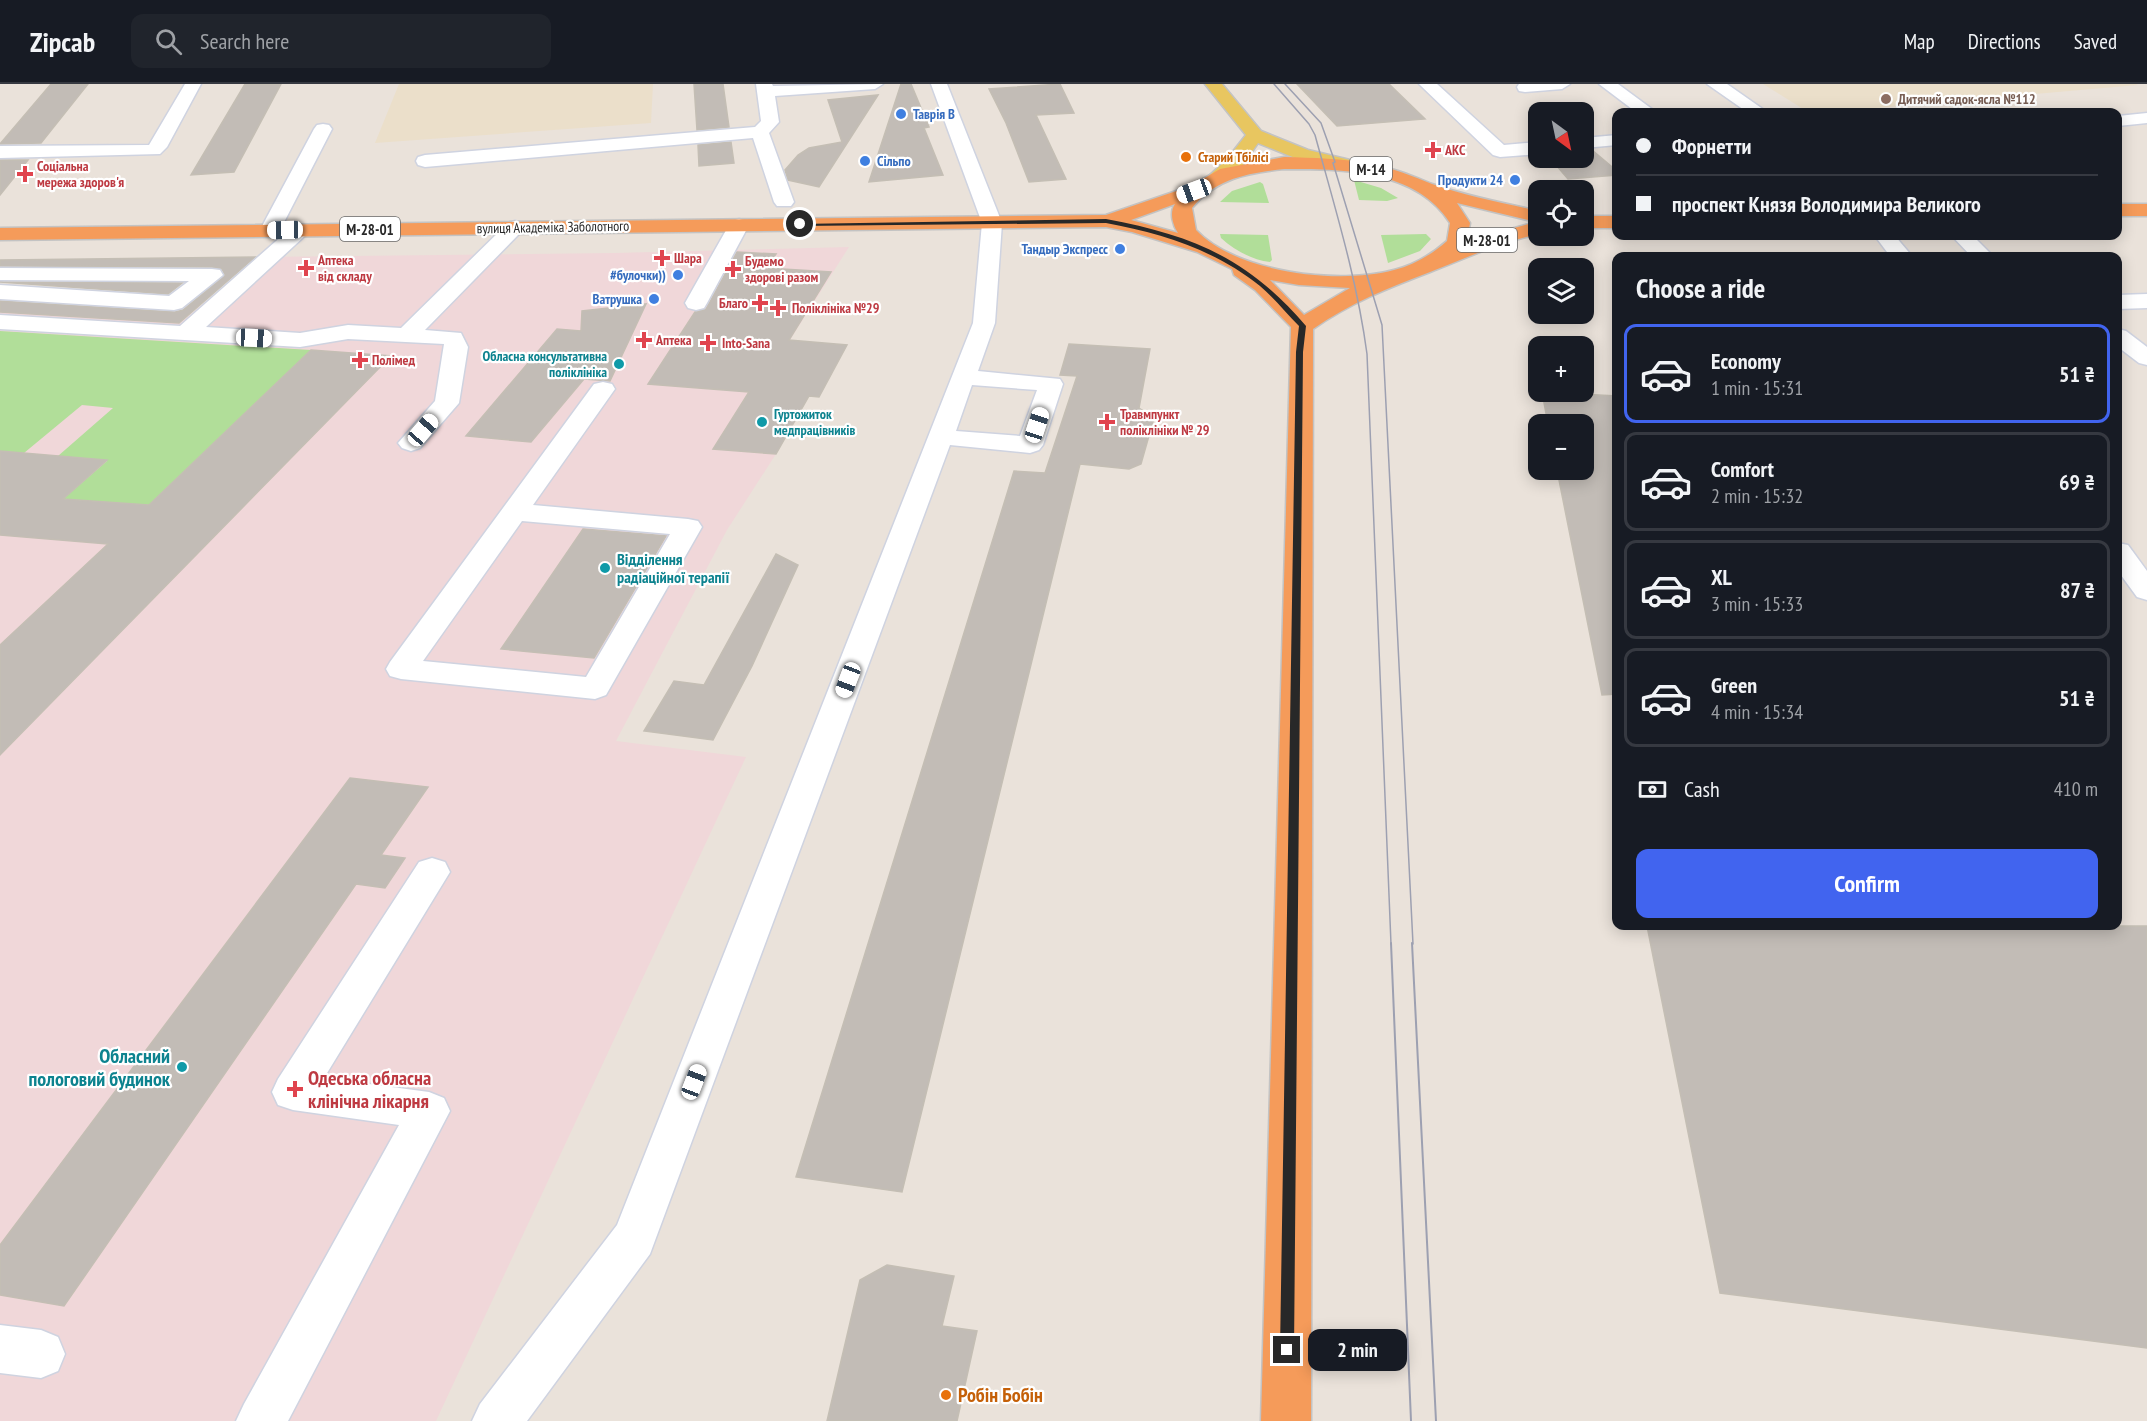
<!DOCTYPE html>
<html lang="en">
<head>
<meta charset="utf-8">
<style>
	:root { --surface:#171b24; --page:#20242c; --text:#f1f3f6; --muted:#9ea1a6; --line:#363941; --accent:#4164ef }
	body { margin:0; font-family:"PT Sans Narrow",sans-serif; background:var(--page); color:var(--text); height:100vh; display:flex; flex-direction:column; font-size:22px; white-space:nowrap }
	* { box-sizing:border-box; margin:0 }
	p { font-size:20px; color:var(--muted) }
	.icon { flex:none; width:33px; height:33px; fill:none; stroke:currentColor; stroke-width:2; stroke-linecap:round; stroke-linejoin:round }
	.map { position:relative; flex:1; overflow:hidden }
	.sheet { position:absolute; left:1612px; top:168px; width:510px; height:678px; display:flex; flex-direction:column; background:var(--surface); border-radius:12px; box-shadow:0 3px 15px #0003 }
	.sheet>* { flex:none }
	.hud { position:absolute; left:1612px; top:24px; width:510px; height:132px; border-radius:12px; box-shadow:0 3px 15px #0003; display:grid; align-content:center; height:132px; padding:0 24px; background:var(--surface) }
	.needle { width:39px; rotate:147deg }
	.fabs { position:absolute; left:1528px; top:18px; display:grid; gap:12px }
	.fabs a { display:grid; place-items:center; width:66px; height:66px; border-radius:12px; background:var(--surface); box-shadow:0 3px 15px #0003; font-size:30px }
	.end { position:absolute; width:27px; height:27px; margin:-14px; border:8px solid #282828; background:#fff; box-shadow:0 0 0 3px #fff }
	.from { border-radius:50% }
	.bubble { position:absolute; height:42px; border-radius:12px; background:var(--surface); box-shadow:0 3px 15px #0003; font-size:20px; font-weight:800; line-height:42px; text-align:center }
	.car { position:absolute; width:18px; height:36px; margin:-18px -9px; border-radius:8px; box-shadow:0 0 4px 2px #0007; background:linear-gradient(#fff 24%,#345 0 40%,#fff 0 76%,#345 0 86%,#fff 0) }
	.hud b { display:flex; align-items:center; gap:21px; height:57px; font-size:22px }
	.hud b+b { border-top:2px solid var(--line) }
	.hud i { width:15px; height:15px; background:var(--text) }
	ul { padding:0; list-style:none }
	li { display:flex; align-items:center; gap:18px; height:99px; margin:0 12px 9px; padding:0 12px; border:3px solid var(--line); border-radius:12px }
	li div { flex:1 }
	li b { display:block; font-size:22px }
	li em { font-style:normal; font-weight:800 }
	li.current { border-color:var(--accent) }
	li>.icon { width:54px; height:54px; stroke-width:1.5 }
	h2 { padding:0 24px; font-size:27px; line-height:72px }
	.pay { display:flex; align-items:center; gap:15px; height:66px; padding:0 24px; font-size:22px }
	.pay p { margin-inline-start:auto }
	.cta { display:flex; gap:12px; margin-top:auto; padding:12px 24px }
	.cta a { flex:1; height:69px; border-radius:12px; background:var(--accent); color:#fff; font-size:24px; font-weight:800; line-height:69px; text-align:center }
	header { display:flex; align-items:center; gap:36px; box-sizing:border-box; height:84px; padding:0 30px; background:var(--surface); border-bottom:2px solid var(--line) }
	header strong { font-size:28px }
	nav { display:flex; gap:33px; margin-inline-start:auto; font-size:21px }
	.search { width:420px; height:54px; background:var(--page); display:flex; align-items:center; gap:15px; box-sizing:border-box; padding:0 21px; border-radius:12px; color:var(--muted); font-size:22px }
	.map>svg:first-child { display:block }
	.education { fill:#ebdfca }
	.medical { fill:#f0d7d9 }
	.green { fill:#b1de99 }
	.building { fill:#c2bcb6; stroke:#c4beb4; stroke-width:1.5 }
	.lines { fill:none; stroke-linecap:round; stroke-linejoin:round }
	.minor-casing { stroke:#cfd3e0; stroke-width:3 }
	.major-casing { stroke:#c3c3c3; stroke-width:3 }
	.highway-casing { stroke:#c3c3c3; stroke-width:3 }
	.minor { fill:#fff; fill-rule:evenodd }
	.major { fill:#e8c660; fill-rule:evenodd }
	.highway { fill:#f59b5a; fill-rule:evenodd }
	.tram-far1 { stroke:#9da0b1; stroke-width:1.5 }
	.tram { stroke:#9da0b1; stroke-width:2 }
	.route { fill:#282828 }
	.education-dot { fill:#8d6e63; stroke:#fff; stroke-width:2 }
	.shop-dot { fill:#3f7fe0; stroke:#fff; stroke-width:2 }
	.health-dot { fill:#e0444e; stroke:#fff; stroke-width:2 }
	.food-dot { fill:#e8710a; stroke:#fff; stroke-width:2 }
	.culture-dot { fill:#0f9aa8; stroke:#fff; stroke-width:2 }
	.labels { text-anchor:middle; dominant-baseline:central; stroke-width:4.5; stroke-linejoin:round; paint-order:stroke }
	.far-education-label { font-size:14px; font-weight:bold; fill:#785e54; stroke:#fff; text-anchor:start }
	.far-shop-label { font-size:14px; font-weight:bold; fill:#366cbe; stroke:#fff; text-anchor:end }
	.far-health-label { font-size:14px; font-weight:bold; fill:#be3a42; stroke:#fff; text-anchor:start }
	.far-food-label { font-size:14px; font-weight:bold; fill:#c56008; stroke:#fff; text-anchor:start }
	.far-street-label { font-size:14px; fill:#282828; stroke:#fff }
	.far-culture-label { font-size:14px; font-weight:bold; fill:#0d838f; stroke:#fff; text-anchor:end }
	.shield { fill:#fff; stroke:#686868; stroke-width:1.5 }
	.shield-label { font-size:15px; font-weight:bold; fill:#282828 }
	.culture-label { font-size:16px; font-weight:bold; fill:#0d838f; stroke:#fff; text-anchor:start }
	.near-culture-label { font-size:20px; font-weight:bold; fill:#0d838f; stroke:#fff; text-anchor:end }
	.near-health-label { font-size:20px; font-weight:bold; fill:#be3a42; stroke:#fff; text-anchor:start }
	.near-food-label { font-size:20px; font-weight:bold; fill:#c56008; stroke:#fff; text-anchor:start }
</style>
</head>
<body>
<header>
<strong>Zipcab</strong>
<div class="search"><svg class="icon" aria-label="search" viewBox="0 0 24 24"><circle cx="10" cy="10" r="6"/><path d="M15 15l6 6"/></svg>Search here</div>
<nav><a>Map</a><a>Directions</a><a>Saved</a></nav>
</header>
<div class="map">
<svg width="2147" height="1337" viewBox="0 0 2147 1337">
	<rect width="100%" height="100%" fill="#eae2da"/>
	<path class="education" d="M399,0H653L651,39L375,59Z
		M1763,0H2136L2138,1L1831,28H1808Z"/>
	<path class="medical" d="M849,163L790,256L847,261L818,313L809,312L776,370L727,446L616,657L746,673L436,1337H0V228L180,239L259,173L614,169Z"/>
	<path class="green" d="M1354,96L1381,104L1398,114L1387,117L1359,116Z
		M1260,98L1263,100L1269,119L1220,118L1232,107Z
		M1220,150L1268,151L1272,176L1270,178C1252,176 1234,166 1221,154Z
		M1426,150L1431,155L1420,167L1388,179L1381,151Z
		M0,247L311,266L149,421L63,415L107,377L58,372L113,324L82,321L24,369L0,367Z"/>
	<path class="building" d="M51,0H88L41,59L0,60Z
		M245,0H281L234,88L191,91Z
		M694,0H723L729,43L697,46Z
		M901,0H911L929,43L924,44L943,91L869,98Z
		M1060,0L1074,29L1036,31L1066,95L1029,98L1006,39L989,5Z
		M1297,0H1389L1425,35L1337,42Z
		M878,11L819,103L788,96L785,86L798,71L809,64L842,58L828,16Z
		M731,58L734,79L699,82L698,61Z
		M1584,66H1592L1617,87V91L1568,95L1550,74H1584Z
		M0,76H28L0,111Z
		M737,168L776,170L766,184L831,188L789,256L847,261L819,313L809,312L776,370L713,365L749,308L648,300L695,228L706,225Z
		M255,173L179,239L0,228V217L175,228L183,226L225,191L222,185L212,183L0,182V176Z
		M0,198L182,199L168,210Z
		M646,220L610,297L584,295L531,358L466,352L557,245L581,247L582,227Z
		M1069,260L1150,265L1139,324L1154,334L1141,380L1129,385L1080,380L902,1108L796,1093L1014,387L1045,389L1077,292L1060,291Z
		M311,266L391,272L0,671V561L108,460L0,451V367L107,376L63,415L149,421Z
		M1542,308L1617,312V610L1602,611L1557,386H1584V340H1548Z
		M583,445L666,452L594,574L501,565Z
		M776,470L798,481L752,582L713,656L644,647L674,597L704,601Z
		M350,694L428,703L381,771L405,774L385,804L356,800L64,1222L0,1211V1161Z
		M1647,842H2147V1264L1720,1209Z
		M887,1181L954,1192L942,1242L977,1247L957,1337H827L860,1196Z"/>
	<g class="lines">
		<g class="minor-casing">
			<path id="minor" d="M185,0H201L167,63L160,70L0,74V62L149,61Z
				M756,0H772L773,2L883,0L875,5L775,12L779,38L769,49L794,118L791,122H777L774,118L753,54L425,83L418,81L416,77L418,73L425,71L755,43L761,37Z
				M931,0H947L1002,139L995,239L978,287L1060,295L1063,300L1043,361L1039,366L1030,369L950,361L650,1170L527,1337H472L480,1320L617,1141L973,239L982,139ZM972,301L1037,306L1020,352L956,347Z
				M1419,0H1437L1504,61L1539,58V70L1500,73L1493,71Z
				M1519,0H1570L1562,5L1525,8L1519,7L1517,3Z
				M1599,0H1618L1656,28H1636Z
				M1707,0H1727L1767,28H1747Z
				M2147,29V39L2118,42V32Z
				M323,40L329,41L332,45L280,146L277,150H263L260,146L314,45L317,41Z
				M1617,51V61L1584,64V54Z
				M739,135L746,137L749,141L707,219L704,224L696,226L688,224L685,219L729,141L732,137Z
				M515,137L522,139L525,143L522,147L425,246L461,249L468,263L459,319L420,364L411,367L402,364L398,359L435,317L444,260L348,255L300,263L0,245V231L180,242L293,142H307L310,146L307,150L206,243L300,249L348,241L401,244L508,139Z
				M1875,152H1895L1912,172H1890Z
				M1952,152H1973L1993,172H1971Z
				M0,184L212,185L220,186L223,191L182,224L174,226L0,215V201L169,212L189,197L0,196Z
				M2147,210V224L2118,225V211Z
				M2118,245L2126,247L2147,263V281L2139,279L2118,263Z
				M603,298L612,300L615,305L533,421L688,435L698,437L702,443L606,611L595,615L401,595L390,592L386,585L390,578L594,300ZM522,437L670,450L586,593L423,577Z
				M2118,459L2128,461L2147,487V516L2137,513L2118,487Z
				M432,774L445,778L450,788L324,994L429,1008L444,1014L450,1027L288,1337H236L244,1320L399,1041L293,1026L278,1021L272,1008L278,995L419,778Z
				M0,1241L41,1246L58,1253L65,1270L58,1287L41,1294L0,1289Z"/>
		</g>
		<g class="major-casing">
			<path id="major" d="M1205,0H1222L1261,47L1308,66L1350,76L1352,80L1350,84L1343,86L1295,74L1258,59L1242,82L1226,96H1212L1209,92L1228,74L1246,51Z"/>
		</g>
		<g class="highway-casing">
			<path id="highway" d="M1284,73C1313,74 1342,74 1371,80C1393,84 1412,92 1432,100C1466,112 1503,119 1539,127V150C1500,158 1466,174 1430,188C1388,204 1350,219 1313,245L1311,1337H1261L1291,243L1255,206L1234,191L1232,185L1197,168L1132,148L1106,143L0,156V144L1106,131L1191,102L1220,85ZM1284,85C1341,85 1416,85 1450,139L1447,157C1431,171 1414,181 1394,186C1340,201 1236,189 1196,146L1192,124C1216,94 1248,89 1284,85ZM1457,119L1536,138L1467,157L1470,139ZM1175,120C1169,129 1173,141 1178,149L1131,136ZM1270,196L1299,201L1350,204L1304,231Z
				M2118,120H2147V132H2118Z
				M1584,132H1617V144H1584Z"/>
		</g>
		<use href="#minor" class="minor"/>
		<use href="#major" class="major"/>
		<use href="#highway" class="highway"/>
		<path class="tram-far1" d="M1274,0L1309,40L1315,51C1335,124 1357,195 1367,270L1391,860
			M1285,0L1321,39L1335,78L1333,79L1382,241L1413,860"/>
		<path class="tram" d="M1391,859L1411,1337
			M1412,859L1436,1337"/>
	</g>
	<path class="route" d="M1106,135C1192,151 1248,174 1306,242L1303,268L1294,1266L1292,1271L1287,1273L1282,1271L1280,1266L1296,268L1299,242C1286,229 1274,214 1260,202C1215,166 1161,149 1106,139L800,142L797,140Z"/>
	<circle class="education-dot" cx="1886" cy="15" r="6"/>
	<g class="shop-dot">
		<circle cx="901" cy="30" r="6"/>
		<circle cx="865" cy="77" r="6"/>
		<circle cx="1515" cy="96" r="6"/>
		<circle cx="1120" cy="165" r="6"/>
		<circle cx="678" cy="191" r="6"/>
		<circle cx="654" cy="215" r="6"/>
	</g>
	<g class="health-dot">
		<path d="M1430 57h6v6h6v6h-6v6h-6v-6h-6v-6h6z"/>
		<path d="M22 81h6v6h6v6h-6v6h-6v-6h-6v-6h6z"/>
		<path d="M659 165h6v6h6v6h-6v6h-6v-6h-6v-6h6z"/>
		<path d="M303 175h6v6h6v6h-6v6h-6v-6h-6v-6h6z"/>
		<path d="M730 176h6v6h6v6h-6v6h-6v-6h-6v-6h6z"/>
		<path d="M757 210h6v6h6v6h-6v6h-6v-6h-6v-6h6z"/>
		<path d="M775 215h6v6h6v6h-6v6h-6v-6h-6v-6h6z"/>
		<path d="M641 247h6v6h6v6h-6v6h-6v-6h-6v-6h6z"/>
		<path d="M705 250h6v6h6v6h-6v6h-6v-6h-6v-6h6z"/>
		<path d="M357 267h6v6h6v6h-6v6h-6v-6h-6v-6h6z"/>
		<path d="M1104 329h6v6h6v6h-6v6h-6v-6h-6v-6h6z"/>
		<path d="M292 996h6v6h6v6h-6v6h-6v-6h-6v-6h6z"/>
	</g>
	<g class="food-dot">
		<circle cx="1186" cy="73" r="6"/>
		<circle cx="946" cy="1311" r="6"/>
	</g>
	<g class="culture-dot">
		<circle cx="619" cy="280" r="6"/>
		<circle cx="762" cy="338" r="6"/>
		<circle cx="605" cy="484" r="6"/>
		<circle cx="182" cy="983" r="6"/>
	</g>
	<g class="labels">
		<g class="far-education-label">
			<text x="1898" y="15">Дитячий садок-ясла №112</text>
		</g>
		<g class="far-shop-label">
			<text x="913" y="30" text-anchor="start">Таврія В</text>
			<text x="877" y="77" text-anchor="start">Сільпо</text>
			<text x="1503" y="96">Продукти 24</text>
			<text x="1108" y="165">Тандыр Экспресс</text>
			<text x="666" y="191">#булочки))</text>
			<text x="642" y="215">Ватрушка</text>
		</g>
		<g class="far-health-label">
			<text x="1445" y="66">АКС</text>
			<text x="37" y="82">Соціальна<tspan x="37" dy="16">мережа здоров'я</tspan></text>
			<text x="674" y="174">Шара</text>
			<text x="318" y="176">Аптека<tspan x="318" dy="16">від складу</tspan></text>
			<text x="745" y="177">Будемо<tspan x="745" dy="16">здорові разом</tspan></text>
			<text x="748" y="219" text-anchor="end">Благо</text>
			<text x="792" y="224">Поліклініка №29</text>
			<text x="656" y="256">Аптека</text>
			<text x="722" y="259">Into-Sana</text>
			<text x="372" y="276">Полімед</text>
			<text x="1120" y="330">Травмпункт<tspan x="1120" dy="16">поліклініки № 29</tspan></text>
		</g>
		<g class="far-food-label">
			<text x="1198" y="73">Старий Тбілісі</text>
		</g>
		<g class="far-street-label">
			<text transform="translate(553 143) rotate(-1)">вулиця Академіка Заболотного</text>
		</g>
		<g class="far-culture-label">
			<text x="607" y="272">Обласна консультативна<tspan x="607" dy="16">поліклініка</tspan></text>
			<text x="774" y="330" text-anchor="start">Гуртожиток<tspan x="774" dy="16">медпрацівників</tspan></text>
		</g>
		<g class="shield">
			<rect x="1350" y="73" width="42" height="24" rx="4.5"/>
			<rect x="340" y="133" width="60" height="24" rx="4.5"/>
			<rect x="1457" y="144" width="60" height="24" rx="4.5"/>
		</g>
		<g class="shield-label">
			<text x="1371" y="85">М-14</text>
			<text x="370" y="145">М-28-01</text>
			<text x="1487" y="156">М-28-01</text>
		</g>
		<g class="culture-label">
			<text x="617" y="475">Відділення<tspan x="617" dy="18">радіаційної терапії</tspan></text>
		</g>
		<g class="near-culture-label">
			<text x="170" y="972">Обласний<tspan x="170" dy="23">пологовий будинок</tspan></text>
		</g>
		<g class="near-health-label">
			<text x="308" y="994">Одеська обласна<tspan x="308" dy="23">клінічна лікарня</tspan></text>
		</g>
		<g class="near-food-label">
			<text x="958" y="1311">Робін Бобін</text>
		</g>
	</g>
</svg>
<div class="fabs">
<a><svg class="needle" viewBox="-14 -14 28 28"><path d="M0-13l5 13h-10z" fill="#e53935"/><path d="M0 13l5-13h-10z" fill="#9ea1a6"/></svg></a>
<a><svg class="icon" aria-label="locate" viewBox="0 0 24 24"><circle cx="12" cy="12" r="6"/><path d="M12 2v4M12 18v4M2 12h4M18 12h4"/></svg></a>
<a><svg class="icon" aria-label="layers" viewBox="0 0 24 24"><path d="M12 4l9 5-9 5-9-5zM3 14l9 5 9-5"/></svg></a>
<a>+</a>
<a>−</a>
</div>
<i class="end from" style="left:800px;top:140px"></i>
<i class="end" style="left:1287px;top:1266px"></i>
<div class="bubble" style="left:1308px;top:1245px;width:99px">2 min</div>
<i class="car" style="left:1194px;top:107px;rotate:250deg"></i>
<i class="car" style="left:285px;top:146px;rotate:269deg"></i>
<i class="car" style="left:254px;top:254px;rotate:93deg"></i>
<i class="car" style="left:1037px;top:341px;rotate:18deg"></i>
<i class="car" style="left:423px;top:346px;rotate:41deg"></i>
<i class="car" style="left:848px;top:596px;rotate:201deg"></i>
<i class="car" style="left:694px;top:998px;rotate:21deg"></i>
<div class="hud">
<b><i class="from"></i>Форнетти</b>
<b><i></i>проспект Князя Володимира Великого</b>
</div>
<section class="sheet">
<h2>Choose a ride</h2>
<ul>
<li class="current"><svg class="icon" aria-label="car" viewBox="0 0 24 24"><path d="M5 17H2v-5l4-1 3-4h7l3 4 3 1v5h-3M9 17h6M6 11h13"/><circle cx="7" cy="17" r="2"/><circle cx="17" cy="17" r="2"/></svg><div><b>Economy</b><p>1 min · 15:31</p></div><em>51 ₴</em></li>
<li><svg class="icon" aria-label="car" viewBox="0 0 24 24"><path d="M5 17H2v-5l4-1 3-4h7l3 4 3 1v5h-3M9 17h6M6 11h13"/><circle cx="7" cy="17" r="2"/><circle cx="17" cy="17" r="2"/></svg><div><b>Comfort</b><p>2 min · 15:32</p></div><em>69 ₴</em></li>
<li><svg class="icon" aria-label="car" viewBox="0 0 24 24"><path d="M5 17H2v-5l4-1 3-4h7l3 4 3 1v5h-3M9 17h6M6 11h13"/><circle cx="7" cy="17" r="2"/><circle cx="17" cy="17" r="2"/></svg><div><b>XL</b><p>3 min · 15:33</p></div><em>87 ₴</em></li>
<li><svg class="icon" aria-label="car" viewBox="0 0 24 24"><path d="M5 17H2v-5l4-1 3-4h7l3 4 3 1v5h-3M9 17h6M6 11h13"/><circle cx="7" cy="17" r="2"/><circle cx="17" cy="17" r="2"/></svg><div><b>Green</b><p>4 min · 15:34</p></div><em>51 ₴</em></li>
</ul>
<div class="pay"><svg class="icon" aria-label="cash" viewBox="0 0 24 24"><path d="M3 7h18v10H3z"/><circle cx="12" cy="12" r="2"/></svg>Cash<p>410 m</p></div>
<div class="cta"><a>Confirm</a></div>
</section>
</div>
</body>
</html>
